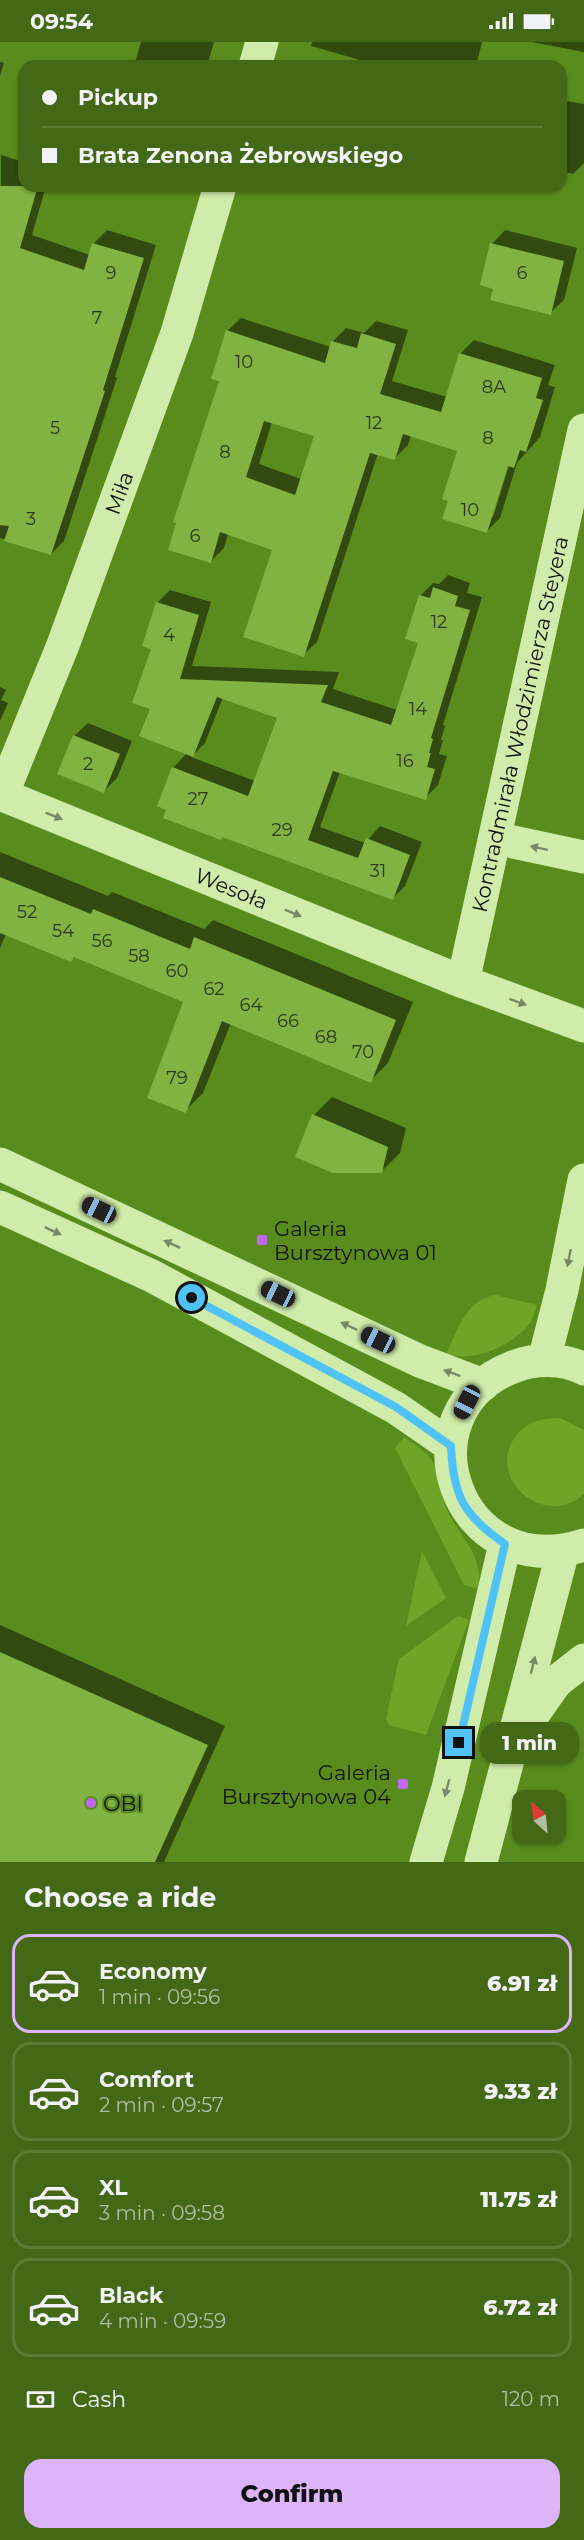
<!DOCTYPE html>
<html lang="en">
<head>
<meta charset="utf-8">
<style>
	:root { --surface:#446916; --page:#4e7123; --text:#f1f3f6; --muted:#afbfa1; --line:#5c7c35; --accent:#dbb4f9 }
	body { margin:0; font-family:Montserrat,sans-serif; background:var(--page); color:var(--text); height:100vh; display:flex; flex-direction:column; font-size:22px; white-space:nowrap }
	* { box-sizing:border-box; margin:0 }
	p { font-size:20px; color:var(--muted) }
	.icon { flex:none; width:33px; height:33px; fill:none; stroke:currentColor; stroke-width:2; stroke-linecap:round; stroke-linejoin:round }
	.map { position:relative; height:1820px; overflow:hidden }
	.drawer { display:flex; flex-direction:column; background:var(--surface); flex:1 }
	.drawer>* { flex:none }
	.guide { position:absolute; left:18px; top:18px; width:549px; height:132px; border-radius:18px; box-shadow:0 2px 4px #0004; display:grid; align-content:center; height:132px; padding:0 24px; background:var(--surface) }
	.needle { width:39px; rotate:333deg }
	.buttons { position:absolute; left:512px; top:1748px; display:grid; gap:12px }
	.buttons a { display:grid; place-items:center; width:54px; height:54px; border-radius:12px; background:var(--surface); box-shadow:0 2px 4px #0004; font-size:30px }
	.end { position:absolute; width:27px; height:27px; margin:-14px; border:8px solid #4fc3f7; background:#111; box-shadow:0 0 0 3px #111 }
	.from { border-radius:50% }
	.bubble { position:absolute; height:42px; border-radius:18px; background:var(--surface); box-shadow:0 2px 4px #0004; font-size:20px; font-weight:800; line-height:42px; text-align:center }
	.car { position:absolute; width:18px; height:36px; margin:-18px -9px; border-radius:8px; box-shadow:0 0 4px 2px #0007; background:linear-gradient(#222 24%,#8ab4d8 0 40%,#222 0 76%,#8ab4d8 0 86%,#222 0) }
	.guide b { display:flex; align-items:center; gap:21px; height:57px; font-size:22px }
	.guide b+b { border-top:2px solid var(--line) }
	.guide i { width:15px; height:15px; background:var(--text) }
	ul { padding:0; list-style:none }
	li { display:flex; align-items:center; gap:18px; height:99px; margin:0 12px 9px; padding:0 12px; border:3px solid var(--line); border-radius:18px }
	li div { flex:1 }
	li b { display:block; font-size:22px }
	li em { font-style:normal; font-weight:800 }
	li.selected { border-color:var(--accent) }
	li>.icon { width:54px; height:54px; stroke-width:1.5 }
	h2 { padding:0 24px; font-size:27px; line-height:72px }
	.pay { display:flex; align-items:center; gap:15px; height:66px; padding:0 24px; font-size:22px }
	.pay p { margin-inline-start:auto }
	.action { display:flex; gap:12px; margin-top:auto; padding:12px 24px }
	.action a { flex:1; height:69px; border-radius:18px; background:var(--accent); color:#111; font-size:24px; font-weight:800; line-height:69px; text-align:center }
	.status { display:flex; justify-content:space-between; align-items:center; height:42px; padding:0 30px; background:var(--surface); direction:ltr }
	.status svg { height:16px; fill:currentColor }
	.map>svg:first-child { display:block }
	.green { fill:#6ea427 }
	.shadow { fill:#0007; fill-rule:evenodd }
	.building { fill:#81b242; fill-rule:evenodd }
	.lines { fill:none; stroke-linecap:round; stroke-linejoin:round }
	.minor { stroke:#cfecaa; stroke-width:33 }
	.tertiary { stroke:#cfecaa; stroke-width:33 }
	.oneway { fill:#7a8965 }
	.route { stroke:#4fc3f7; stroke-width:8 }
	.poi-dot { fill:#c068fc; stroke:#5a8c1d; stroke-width:2 }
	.labels { text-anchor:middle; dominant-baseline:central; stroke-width:4.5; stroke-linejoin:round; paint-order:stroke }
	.number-label { font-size:18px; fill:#2d391d }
	.street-label { font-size:21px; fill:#111; stroke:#5a8c1d }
	.poi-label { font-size:21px; fill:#111; stroke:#5a8c1d; text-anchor:start }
</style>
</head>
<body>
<div class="status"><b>09:54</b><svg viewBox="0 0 49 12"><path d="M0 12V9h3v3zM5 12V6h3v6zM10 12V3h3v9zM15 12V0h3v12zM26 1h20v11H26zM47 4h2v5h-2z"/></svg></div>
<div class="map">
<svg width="584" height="1820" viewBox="0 0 584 1820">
	<rect width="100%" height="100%" fill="#5a8c1d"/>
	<path class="green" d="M496,1253L537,1263C535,1269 533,1279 528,1284C510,1304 473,1321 446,1312C458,1288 466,1257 496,1253Z
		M560,1376L584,1388V1452C571,1463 558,1467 541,1462C504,1450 494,1405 528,1383C538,1377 549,1376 560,1376Z
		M404,1395C414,1402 425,1408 432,1419C440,1431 440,1449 445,1463C458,1497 482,1505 479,1547L464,1543L395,1406Z
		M422,1509L446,1556L406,1584Z
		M458,1574L469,1578L426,1693L389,1683L386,1677L399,1617Z"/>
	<path class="shadow" d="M141,0H214L207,24H134Z
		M312,0H482L476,24H381L311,4Z
		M531,0H584V10Z
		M0,20L4,21L0,34Z
		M561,58L584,62V121L573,132L561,129Z
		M1,113L24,120V144H46L32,193L90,213L94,201L107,188L156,203L115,335L117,336L64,499L51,512L0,496Z
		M505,188L577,206L564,258L550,271L494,246L492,202Z
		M241,276L331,305L333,299L346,286L364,291L376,279L408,288L392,339L447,355L460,312L474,298L555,323L548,343L555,345L540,395L517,421L500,476L487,489L450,458L459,408L411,393L408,403L395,416L378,411L317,600L303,613L274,507L228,492L224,506L211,519L221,338L227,289ZM272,380L316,393L301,437L259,422ZM508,416L511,417L493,475H490Z
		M448,533L470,541L467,551L482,555L443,683L445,684L441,698H443L439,712L447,714L438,743L425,756L340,730L320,785L365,801L380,784L422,800L405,844L392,857L173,726L187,711L152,666L157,561L170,548L211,560L192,624L339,630L333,647L397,668L419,600L420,554L433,541L439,542ZM223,655L279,675L255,739L191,715L205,701Z
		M0,645L6,648L1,658L8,661L0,679Z
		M88,681L132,699L117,736L104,749L74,694Z
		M0,810L108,854L112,850L204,887L213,878L413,960L388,1021L370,1039L231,981L203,1051L185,1069V959L75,914L71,919L6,892L0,906Z
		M332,1055L406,1086L400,1111L382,1129L314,1073Z
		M0,1583L225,1684L164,1820H0Z"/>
	<path class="building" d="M0,144H38L20,206L84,228L92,201L144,216L103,348L105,349L51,513L4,499L9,484L0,483Z
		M490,201L564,219L551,273L490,258L493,247L480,243Z
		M226,288L325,321L331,299L357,306L361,291L396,302L380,352L441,370L459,311L542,336L536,356L543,358L526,410L520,408L514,426L508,424L487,491L442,477L448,459L442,457L457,409L403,392L395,418L370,411L304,615L243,595L272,508L220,490L211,521L168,508L176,481L173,480L219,339L211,337ZM264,379L314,394L295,453L246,435Z
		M433,545L458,554L455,564L470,568L431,696L433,697L429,711H431L427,725L435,727L426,758L333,729L308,798L358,816L366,796L410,813L393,858L222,795L221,798L163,776L166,768L157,764L172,725L248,754L277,676L217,655L193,715L139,694L150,667L132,661L151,607L142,604L156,560L199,573L180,637L328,643L321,660L391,683L418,601L405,597L419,553L430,556Z
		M73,693L120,712L104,751L57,732Z
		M0,835L91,872L93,867L190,907L194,895L396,978L371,1041L222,979L186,1071L147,1056L183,960L74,915L71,920L0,891Z
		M312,1072L388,1105L382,1131H333L295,1115Z
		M0,1610L208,1703L155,1820H0Z"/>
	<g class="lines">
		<g class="minor">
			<path d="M255,24L262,0"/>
			<path id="s1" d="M0,752L453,936L584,984"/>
			<path id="s2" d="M2,753L63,603L177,291L220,144"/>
			<path d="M495,796L584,815"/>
			<path id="s3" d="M463,940L584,388"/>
		</g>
		<path class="tertiary" d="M0,1122L420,1319L483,1343
			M0,1165L152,1234L396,1366L451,1404
			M544,1318L562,1248L584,1138
			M584,1327C563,1316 535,1316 513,1325C397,1370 456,1544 584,1503
			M525,1684L556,1640L584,1618
			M426,1820L448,1746L505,1502
			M481,1820L563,1509"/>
	</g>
	<defs><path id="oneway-solid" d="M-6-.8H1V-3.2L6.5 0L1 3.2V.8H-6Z" transform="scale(1.5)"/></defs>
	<g class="oneway">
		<use href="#oneway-solid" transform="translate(54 774) rotate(22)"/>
		<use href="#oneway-solid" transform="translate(539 806) rotate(-168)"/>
		<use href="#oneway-solid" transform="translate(293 871) rotate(22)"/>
		<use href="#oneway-solid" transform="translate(518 960) rotate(20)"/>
		<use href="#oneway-solid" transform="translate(53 1189) rotate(25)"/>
		<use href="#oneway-solid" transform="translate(172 1202) rotate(-155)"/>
		<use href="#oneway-solid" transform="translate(569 1216) rotate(101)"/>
		<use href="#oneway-solid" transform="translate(349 1284) rotate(-155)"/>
		<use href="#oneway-solid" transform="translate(452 1331) rotate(-160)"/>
		<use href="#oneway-solid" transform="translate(533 1623) rotate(-76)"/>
		<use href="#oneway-solid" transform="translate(447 1746) rotate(105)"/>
	</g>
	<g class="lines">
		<path class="route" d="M192,1256L396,1365L451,1404C453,1454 464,1474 505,1502L459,1701"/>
	</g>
	<g class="poi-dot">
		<rect x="256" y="1192" width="12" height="12" rx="3"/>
		<rect x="397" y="1736" width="12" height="12" rx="3"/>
		<circle cx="91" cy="1761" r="6"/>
	</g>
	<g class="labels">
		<g class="number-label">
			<text x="111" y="231">9</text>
			<text x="522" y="231">6</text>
			<text x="97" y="276">7</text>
			<text x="244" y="320">10</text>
			<text x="494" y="345">8A</text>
			<text x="374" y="381">12</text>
			<text x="55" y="386">5</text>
			<text x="488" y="396">8</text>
			<text x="225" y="410">8</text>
			<text x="470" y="468">10</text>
			<text x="31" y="477">3</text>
			<text x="195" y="494">6</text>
			<text x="439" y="580">12</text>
			<text x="169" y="593">4</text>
			<text x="418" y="667">14</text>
			<text x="405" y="719">16</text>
			<text x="88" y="722">2</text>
			<text x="198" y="757">27</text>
			<text x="282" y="788">29</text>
			<text x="378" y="829">31</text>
			<text x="27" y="870">52</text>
			<text x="63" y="889">54</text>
			<text x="102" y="899">56</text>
			<text x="139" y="914">58</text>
			<text x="177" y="929">60</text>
			<text x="214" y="947">62</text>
			<text x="251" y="963">64</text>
			<text x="288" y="979">66</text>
			<text x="326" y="995">68</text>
			<text x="363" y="1010">70</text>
			<text x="177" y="1036">79</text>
		</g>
		<g class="street-label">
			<text stroke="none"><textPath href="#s2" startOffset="324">Miła</textPath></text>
			<text stroke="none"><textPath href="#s3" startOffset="264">Kontradmirała Włodzimierza Steyera</textPath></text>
			<text stroke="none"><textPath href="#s1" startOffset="250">Wesoła</textPath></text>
		</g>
		<g class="poi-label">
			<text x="274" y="1186">Galeria<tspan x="274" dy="24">Bursztynowa 01</tspan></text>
			<text x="391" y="1730" text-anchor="end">Galeria<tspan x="391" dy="24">Bursztynowa 04</tspan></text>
			<text x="103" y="1761">OBI</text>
		</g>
	</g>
</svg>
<div class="buttons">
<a><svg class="needle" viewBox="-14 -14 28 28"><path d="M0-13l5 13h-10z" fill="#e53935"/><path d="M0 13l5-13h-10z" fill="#afbfa1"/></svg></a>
</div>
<i class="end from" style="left:192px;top:1256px"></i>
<i class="end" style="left:459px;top:1701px"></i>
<div class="bubble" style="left:480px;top:1680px;width:99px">1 min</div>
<i class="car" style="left:99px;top:1168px;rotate:295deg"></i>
<i class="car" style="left:278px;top:1252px;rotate:295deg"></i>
<i class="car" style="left:378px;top:1298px;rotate:295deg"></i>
<i class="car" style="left:467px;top:1360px;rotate:207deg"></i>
<div class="guide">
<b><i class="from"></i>Pickup</b>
<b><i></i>Brata Zenona Żebrowskiego</b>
</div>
</div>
<section class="drawer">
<h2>Choose a ride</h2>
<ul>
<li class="selected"><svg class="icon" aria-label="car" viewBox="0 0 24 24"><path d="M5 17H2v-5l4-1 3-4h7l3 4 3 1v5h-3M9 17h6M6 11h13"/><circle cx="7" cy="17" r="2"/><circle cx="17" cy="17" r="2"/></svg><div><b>Economy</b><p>1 min · 09:56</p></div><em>6.91 zł</em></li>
<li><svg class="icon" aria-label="car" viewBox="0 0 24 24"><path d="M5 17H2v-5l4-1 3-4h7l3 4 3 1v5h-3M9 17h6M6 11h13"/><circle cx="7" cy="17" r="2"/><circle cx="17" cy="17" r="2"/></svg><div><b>Comfort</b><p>2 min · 09:57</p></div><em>9.33 zł</em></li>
<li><svg class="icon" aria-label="car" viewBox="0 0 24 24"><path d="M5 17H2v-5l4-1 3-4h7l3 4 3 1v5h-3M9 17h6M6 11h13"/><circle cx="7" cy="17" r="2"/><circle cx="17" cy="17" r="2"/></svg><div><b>XL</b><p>3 min · 09:58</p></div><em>11.75 zł</em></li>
<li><svg class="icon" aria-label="car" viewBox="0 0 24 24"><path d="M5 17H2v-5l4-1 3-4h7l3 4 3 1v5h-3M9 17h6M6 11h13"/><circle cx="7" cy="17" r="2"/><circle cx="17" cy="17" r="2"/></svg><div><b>Black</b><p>4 min · 09:59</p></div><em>6.72 zł</em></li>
</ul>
<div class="pay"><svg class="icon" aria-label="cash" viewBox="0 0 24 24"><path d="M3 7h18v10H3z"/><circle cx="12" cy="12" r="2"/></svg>Cash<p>120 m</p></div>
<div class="action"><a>Confirm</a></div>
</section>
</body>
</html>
